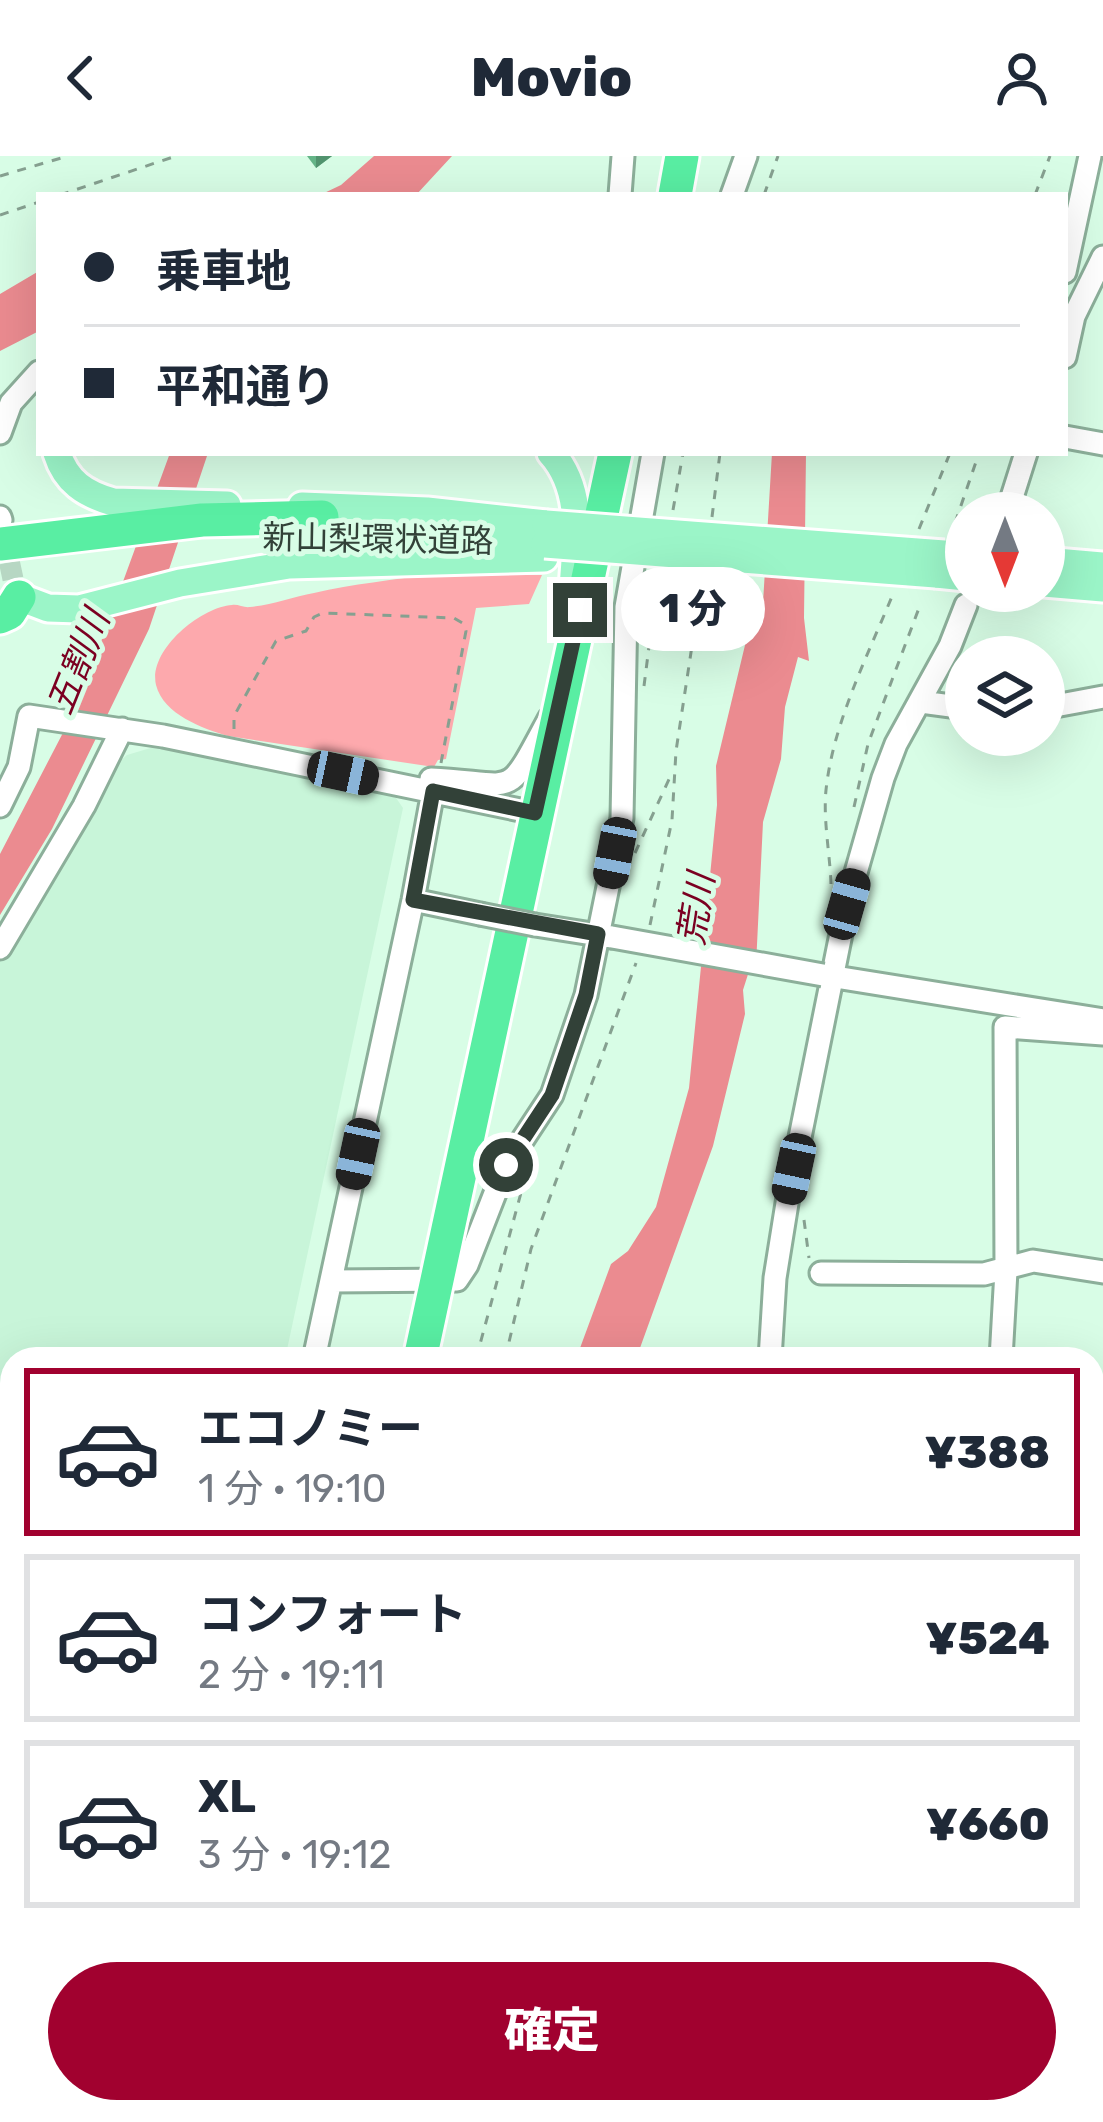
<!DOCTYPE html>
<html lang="ja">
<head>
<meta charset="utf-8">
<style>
	:root { --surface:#fff; --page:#f2f2f3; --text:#1f2937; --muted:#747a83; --line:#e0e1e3; --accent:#a1012f }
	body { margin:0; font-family:Rubik,"Noto Sans JP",sans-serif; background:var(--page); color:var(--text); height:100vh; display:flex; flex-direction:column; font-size:45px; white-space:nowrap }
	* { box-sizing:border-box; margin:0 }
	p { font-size:39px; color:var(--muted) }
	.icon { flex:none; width:66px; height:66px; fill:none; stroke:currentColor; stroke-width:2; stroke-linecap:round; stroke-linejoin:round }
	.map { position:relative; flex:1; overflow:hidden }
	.details { position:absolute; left:0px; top:1191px; width:1104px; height:777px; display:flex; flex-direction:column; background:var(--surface); border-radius:36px 36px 0 0; box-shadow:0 12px 48px #0002 }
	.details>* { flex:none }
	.guide { position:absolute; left:36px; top:36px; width:1032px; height:264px; border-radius:0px; box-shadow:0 12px 48px #0002; display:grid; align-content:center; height:264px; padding:0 48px; background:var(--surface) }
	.needle { width:78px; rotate:180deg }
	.controls { position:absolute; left:945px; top:336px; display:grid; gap:24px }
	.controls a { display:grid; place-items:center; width:120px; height:120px; border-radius:50%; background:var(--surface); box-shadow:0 12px 48px #0002; font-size:60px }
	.end { position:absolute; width:54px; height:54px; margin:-27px; border:15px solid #324138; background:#fff; box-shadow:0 0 0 6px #fff }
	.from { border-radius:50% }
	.bubble { position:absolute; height:84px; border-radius:42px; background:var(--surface); box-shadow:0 12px 48px #0002; font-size:39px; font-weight:800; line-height:84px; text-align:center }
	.car { position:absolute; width:36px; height:72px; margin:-36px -18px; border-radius:15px; box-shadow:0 0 9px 3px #0007; background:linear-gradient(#222 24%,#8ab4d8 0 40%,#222 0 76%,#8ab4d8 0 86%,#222 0) }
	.guide b { display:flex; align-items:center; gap:42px; height:114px; font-size:45px }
	.guide b+b { border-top:3px solid var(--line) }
	.guide i { width:30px; height:30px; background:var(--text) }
	ul { padding:21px 0 0; list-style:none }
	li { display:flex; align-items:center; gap:36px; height:168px; margin:0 24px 18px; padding:0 24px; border:6px solid var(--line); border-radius:0px }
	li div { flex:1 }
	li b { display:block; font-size:45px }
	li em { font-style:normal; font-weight:800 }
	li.on { border-color:var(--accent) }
	li>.icon { width:108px; height:108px; stroke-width:1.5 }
	.cta { display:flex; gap:24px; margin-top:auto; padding:24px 48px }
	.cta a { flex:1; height:138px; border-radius:72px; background:var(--accent); color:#fff; font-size:48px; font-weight:800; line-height:138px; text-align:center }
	header { display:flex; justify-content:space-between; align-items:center; height:156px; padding:0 48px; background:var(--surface); font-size:54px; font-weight:800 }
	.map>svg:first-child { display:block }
	.built { fill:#c8f5d9 }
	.green { fill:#fda9ad }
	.water { fill:#eb8b90 }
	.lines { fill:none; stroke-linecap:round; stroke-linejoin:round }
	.minor-tunnel { stroke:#b7d7c3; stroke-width:21; stroke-dasharray:21 10; stroke-linecap:butt }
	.minor-casing { stroke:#8caf9a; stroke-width:27 }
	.major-casing { stroke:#fff; stroke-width:33 }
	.highway-casing { stroke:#fff; stroke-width:39 }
	.path { stroke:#86a090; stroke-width:3; stroke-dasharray:9 9; stroke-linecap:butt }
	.minor { stroke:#fff; stroke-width:21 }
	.major { stroke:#9bf5c8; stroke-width:27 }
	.highway { stroke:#59eea3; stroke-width:33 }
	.minor-bridge-casing { stroke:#8caf9a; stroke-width:27; stroke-linecap:butt }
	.major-bridge-casing { stroke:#fff; stroke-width:33; stroke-linecap:butt }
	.minor-bridge { stroke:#fff; stroke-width:21 }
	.major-bridge { stroke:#9bf5c8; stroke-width:27 }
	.wall { fill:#65b588 }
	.shaded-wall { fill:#52946f }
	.route { stroke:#324138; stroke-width:15 }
	.labels { text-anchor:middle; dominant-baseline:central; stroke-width:10; stroke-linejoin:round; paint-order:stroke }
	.street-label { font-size:33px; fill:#324138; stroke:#d8fde6 }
	.water-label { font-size:36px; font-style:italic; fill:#7b0021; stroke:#d8fde6 }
</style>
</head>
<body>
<header><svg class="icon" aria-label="back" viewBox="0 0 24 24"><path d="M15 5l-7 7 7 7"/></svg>Movio<svg class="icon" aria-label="person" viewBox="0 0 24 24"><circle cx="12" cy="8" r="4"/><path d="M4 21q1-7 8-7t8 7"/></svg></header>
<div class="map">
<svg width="1103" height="1966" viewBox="0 0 1103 1966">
	<rect width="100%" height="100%" fill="#d8fde6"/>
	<path class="built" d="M164,588L394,639L403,652L285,1203H12V1288L0,1285V805L112,612L127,599Z
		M0,1718L12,1721V1956H262L263,1966H0Z"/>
	<path class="green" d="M432,418L542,419L529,448L476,452L446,603L438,604L434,611L228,580C202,572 164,559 156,529C148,494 201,451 232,449C238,448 244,452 250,451C271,449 293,441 314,437C353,428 393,424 432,418Z"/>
	<path class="water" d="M374,0H452L416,39H320L341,29Z
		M39,115V175L0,195V138Z
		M170,297H208L149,473L52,673L0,759V698L79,546Z
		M772,297H806L804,462L809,505L798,501L785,551L781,603L763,666L756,809L750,812L743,834L745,858L713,990L636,1203H576L611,1108L628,1095L656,1051L689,932L717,649L716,610L752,460L763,447Z"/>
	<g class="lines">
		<path class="minor-tunnel" d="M3,376L13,423"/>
		<g class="minor-casing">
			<path id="minor" d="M620,39L623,0
				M732,39L746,0
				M1065,116L1090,0
				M1065,201L1074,160L1103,101
				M0,277L11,247L39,216
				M1065,281L1103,288
				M1007,357L1026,297
				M0,361L1,364
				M921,546L966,552
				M1044,552L1103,541
				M431,623C519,627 504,647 549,563
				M0,650L19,611L29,560L163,580L535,657
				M413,744L480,758
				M535,769L611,781
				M0,792L84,650L122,573
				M823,819L1103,864
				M821,1117L984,1118L1033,1105L1103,1116
				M331,1125L457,1124L467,1109L506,1009L552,939L586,839L622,662L626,451L653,297
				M314,1203L413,744L433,635
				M770,1203L775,1122L788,1041L847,748L883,622L896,588L950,490L966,449
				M1001,1203L1006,1115L1005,871L1103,878
				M0,1300L12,1303
				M1092,1438L1103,1440
				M0,1560L12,1564
				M1092,1703H1103
				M0,1713L12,1716
				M1092,1833H1103
				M1092,1904H1103
				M846,1956L849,1966
				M987,1956L988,1966"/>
		</g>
		<g class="major-casing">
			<path id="major" d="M57,297C66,326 85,338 113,346L227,349
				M551,297C588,338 574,398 572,448
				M302,350L427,355L546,368
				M321,379L523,387
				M1044,405L1103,410
				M936,418L966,421
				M1044,427L1103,432
				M19,441L48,452L79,453L180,427L289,409L544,402"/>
		</g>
		<g class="highway-casing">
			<path id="highway" d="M675,39L682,0
				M0,388L202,364L322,361
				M0,461L9,457L19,441
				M420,1203L615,297
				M0,1620L12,1624
				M0,1646L12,1650
				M1092,1751H1103
				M1092,1779H1103
				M491,1956L497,1966"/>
		</g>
		<path class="path" d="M0,20L68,0
			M60,39L176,0
			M764,39L778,0
			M1035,39L1050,0
			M0,59L39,46
			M673,354L683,297
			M712,361L720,297
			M955,367L979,297
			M919,373L950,297
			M644,530L658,420
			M234,573V560L276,485L306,475L314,461L323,457L454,462L464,468L466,475L441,607
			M854,651L868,588L919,452
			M635,697L671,619
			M831,728C830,698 823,664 826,634C833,567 868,499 893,438
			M650,769L672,664L676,595L702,424
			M804,1064L809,1102
			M476,1203L528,1011
			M505,1203L531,1093L636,807
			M1092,1336L1103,1338
			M545,1956L553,1966
			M568,1956L571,1966"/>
		<use href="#minor" class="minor"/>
		<use href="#major" class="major"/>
		<use href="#highway" class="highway"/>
		<g class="minor-bridge-casing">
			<path id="minor-bridge" d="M480,758L535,769
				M612,781L823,819"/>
		</g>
		<g class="major-bridge-casing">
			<path id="major-bridge" d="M546,368L944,398
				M545,388L936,418"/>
		</g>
		<use href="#minor-bridge" class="minor-bridge"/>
		<use href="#major-bridge" class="major-bridge"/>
	</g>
	<path class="wall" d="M307,0H332L316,12Z"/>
	<path class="shaded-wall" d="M316,0H332L316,12Z"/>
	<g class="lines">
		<path class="route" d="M506,1009L552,939L586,839L598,778L413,744L433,635L535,657L580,454"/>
	</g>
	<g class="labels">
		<g class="street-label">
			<text transform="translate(378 383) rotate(1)">新山梨環状道路</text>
		</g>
		<g class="water-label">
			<text transform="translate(78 506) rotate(-68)">五割川</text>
			<text transform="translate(696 753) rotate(-81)">荒川</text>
		</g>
	</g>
</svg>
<div class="controls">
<a><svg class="needle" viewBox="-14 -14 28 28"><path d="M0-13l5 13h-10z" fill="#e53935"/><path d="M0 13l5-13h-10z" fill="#747a83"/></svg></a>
<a><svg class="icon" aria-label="layers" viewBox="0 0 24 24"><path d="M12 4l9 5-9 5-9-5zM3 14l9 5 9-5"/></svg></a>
</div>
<i class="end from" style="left:506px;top:1009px"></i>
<i class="end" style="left:580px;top:454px"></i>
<div class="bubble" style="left:621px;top:411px;width:144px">1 分</div>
<i class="car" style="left:343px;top:617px;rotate:102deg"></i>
<i class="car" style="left:615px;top:697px;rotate:191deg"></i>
<i class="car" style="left:847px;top:748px;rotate:16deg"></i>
<i class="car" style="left:358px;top:998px;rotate:192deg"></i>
<i class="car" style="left:794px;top:1013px;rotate:192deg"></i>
<div class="guide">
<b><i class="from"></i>乗車地</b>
<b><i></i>平和通り</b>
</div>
<section class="details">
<ul>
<li class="on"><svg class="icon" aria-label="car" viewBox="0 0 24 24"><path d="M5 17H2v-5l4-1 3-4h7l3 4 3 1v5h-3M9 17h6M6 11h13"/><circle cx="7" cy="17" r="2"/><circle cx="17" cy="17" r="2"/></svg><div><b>エコノミー</b><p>1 分 · 19:10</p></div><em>¥388</em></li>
<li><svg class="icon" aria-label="car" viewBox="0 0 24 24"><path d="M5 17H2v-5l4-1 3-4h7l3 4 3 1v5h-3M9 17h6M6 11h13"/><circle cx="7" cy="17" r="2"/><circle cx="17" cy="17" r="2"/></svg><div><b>コンフォート</b><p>2 分 · 19:11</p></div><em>¥524</em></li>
<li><svg class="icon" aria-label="car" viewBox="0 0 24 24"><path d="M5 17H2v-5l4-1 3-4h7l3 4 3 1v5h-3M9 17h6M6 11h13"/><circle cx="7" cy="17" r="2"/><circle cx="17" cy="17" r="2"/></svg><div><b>XL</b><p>3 分 · 19:12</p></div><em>¥660</em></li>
</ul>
<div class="cta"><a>確定</a></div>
</section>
</div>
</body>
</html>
